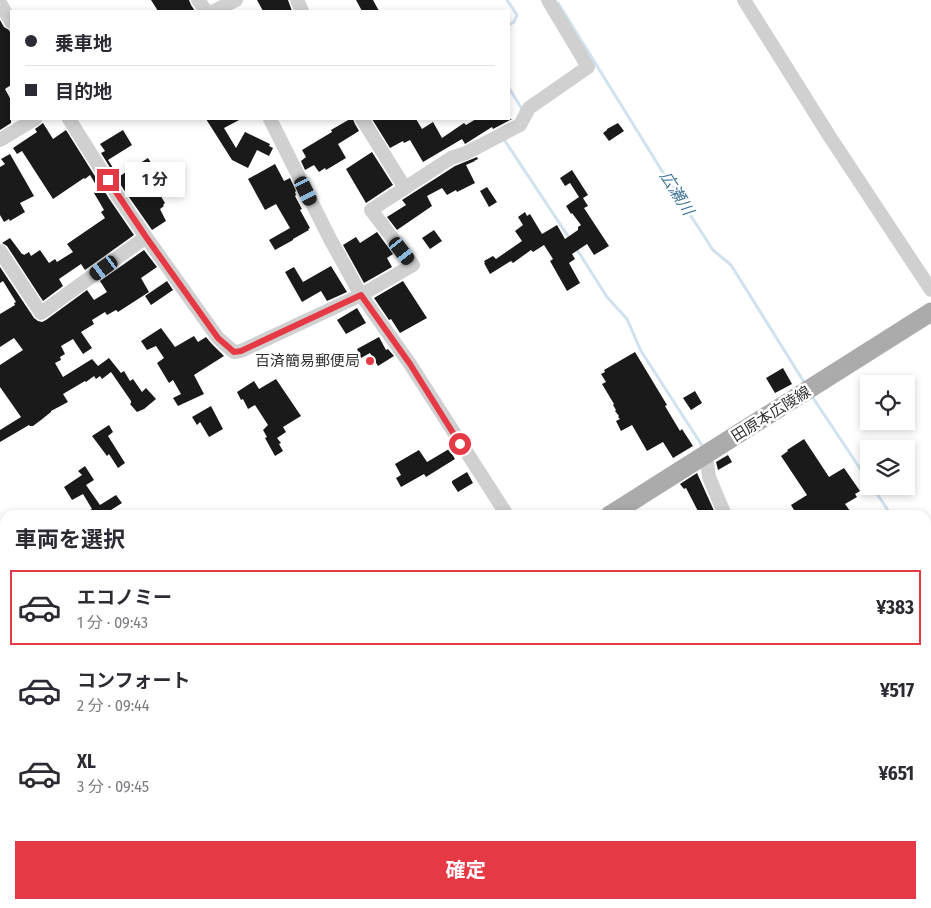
<!DOCTYPE html>
<html lang="ja">
<head>
<meta charset="utf-8">
<style>
	:root { --surface:#fff; --page:#f7f7f7; --text:#2b2b33; --muted:#7c7c81; --line:#e1e1e2; --accent:#e63946 }
	body { margin:0; font-family:"Fira Sans Condensed","Noto Sans JP",sans-serif; background:var(--page); color:var(--text); height:100vh; display:flex; flex-direction:column; font-size:19px; white-space:nowrap }
	* { box-sizing:border-box; margin:0 }
	p { font-size:16px; color:var(--muted) }
	.icon { flex:none; width:28px; height:28px; fill:none; stroke:currentColor; stroke-width:2; stroke-linecap:round; stroke-linejoin:round }
	.map { position:relative; flex:1; overflow:hidden }
	.panel { position:absolute; left:0px; top:510px; width:931px; height:399px; display:flex; flex-direction:column; background:var(--surface); border-radius:15px 15px 0 0; box-shadow:0 2px 8px #0003 }
	.panel>* { flex:none }
	.banner { position:absolute; left:10px; top:10px; width:500px; height:110px; border-radius:0px; box-shadow:0 2px 8px #0003; display:grid; align-content:center; height:110px; padding:0 15px; background:var(--surface) }
	.buttons { position:absolute; left:860px; top:375px; display:grid; gap:10px }
	.buttons a { display:grid; place-items:center; width:55px; height:55px; border-radius:0px; background:var(--surface); box-shadow:0 2px 8px #0003; font-size:25px }
	.end { position:absolute; width:22px; height:22px; margin:-11px; border:6px solid #e63946; background:#fff; box-shadow:0 0 0 2px #fff }
	.from { border-radius:50% }
	.bubble { position:absolute; height:35px; border-radius:0px; background:var(--surface); box-shadow:0 2px 8px #0003; font-size:16px; font-weight:700; line-height:35px; text-align:center }
	.car { position:absolute; width:15px; height:30px; margin:-15px -8px; border-radius:6px; box-shadow:0 0 4px 1px #0007; background:linear-gradient(#222 24%,#8ab4d8 0 40%,#222 0 76%,#8ab4d8 0 86%,#222 0) }
	.banner b { display:flex; align-items:center; gap:18px; height:48px; font-size:19px }
	.banner b+b { border-top:1px solid var(--line) }
	.banner i { width:12px; height:12px; background:var(--text) }
	ul { padding:0; list-style:none }
	li { display:flex; align-items:center; gap:15px; height:75px; margin:0 10px 8px; padding:0 5px; border:2px solid transparent; border-radius:0px }
	li div { flex:1 }
	li b { display:block; font-size:19px }
	li em { font-style:normal; font-weight:700 }
	li.selected { border-color:var(--accent) }
	li>.icon { width:45px; height:45px; stroke-width:1.5 }
	h2 { padding:0 15px; font-size:22px; line-height:60px }
	.primary-button { display:flex; gap:10px; margin-top:auto; padding:10px 15px }
	.primary-button a { flex:1; height:58px; border-radius:0px; background:var(--accent); color:#fff; font-size:20px; font-weight:700; line-height:58px; text-align:center }
	.map>svg:first-child { display:block }
	.lines { fill:none; stroke-linecap:round; stroke-linejoin:round }
	.stream { stroke:#cfe2ee; stroke-width:3 }
	.building { fill:#1a1a1a }
	.minor { stroke:#d0d0d0; stroke-width:14 }
	.major { stroke:#ababab; stroke-width:19 }
	.route { stroke:#e63946; stroke-width:6 }
	.poi-dot { fill:#e63946; stroke:#fff; stroke-width:2 }
	.labels { text-anchor:middle; dominant-baseline:central; stroke-width:5; stroke-linejoin:round; paint-order:stroke }
	.poi-label { font-size:15px; fill:#333; stroke:#fff; text-anchor:end }
	.street-label { font-size:15px; fill:#333; stroke:#fff }
	.water-label { font-size:16px; font-style:italic; fill:#3f7597; stroke:#fff }
</style>
</head>
<body>
<div class="map">
<svg width="931" height="908" viewBox="0 0 931 908">
	<rect width="100%" height="100%" fill="#fff"/>
	<g class="lines">
		<path class="stream" d="M507,0L517,15L514,22L509,25
			M558,3L667,179L713,250L731,265L804,382
			M509,88L522,109L521,111
			M503,138L570,239
			M576,248L607,297L627,319L641,351L703,447
			M813,398L869,482
			M872,486L891,515
			M926,570L931,577
			M882,904L889,908"/>
	</g>
	<path class="building" d="M151,0H189L191,5L195,11H158Z
		M257,0H288L292,11H263Z
		M356,0H373L379,11H362Z
		M0,20L4,27L9,30L11,34V85L5,89L11,100V123L0,130Z
		M206,119H241L224,128L236,148L245,132L270,144L269,146L273,148L269,156L257,150L248,168L232,160Z
		M350,119H353L355,124L359,131L338,144L346,158L326,170L325,168L319,172L314,165L305,170L301,161L306,157L302,150L332,132L331,130Z
		M372,119H416L422,129L433,122L442,138L464,123L466,125L476,119H512L493,129L492,127L465,144L462,139L423,162L410,140L404,143L403,141L390,148Z
		M43,123L53,139L66,130L110,200L134,235L85,270L81,264L59,279L63,286L43,301L7,246L2,243L10,238L22,254H23L24,255L29,252L31,256L40,250L49,263L55,259L57,262L73,252L67,244L105,218L101,212L104,210L94,193L99,190L90,175L85,179L84,178L53,199L22,151L17,154L13,148L37,132L35,129Z
		M618,123L624,131L609,141L603,133L607,130V129Z
		M123,130L132,145L108,160L117,174L119,173L120,176L148,158L158,174L162,172L170,185L159,193L165,203L163,205L164,206L160,209L166,221L152,230L124,190L101,153L105,151L100,144Z
		M372,152L393,185L366,203L346,169Z
		M10,154L34,196L20,203L25,212L10,221L9,219L4,222L0,215V167L5,164L1,159Z
		M477,157L478,159L474,161H475L466,165L475,183L457,192L456,190L447,195L442,188L427,196L432,206L397,230L387,217L406,205L402,200L455,166Z
		M275,164L284,181L290,178L296,191L295,192L296,195L295,196L302,209L300,210L310,228L308,229L309,230L293,239V240L275,250L269,240L290,228L276,204L265,210L248,179Z
		M572,170L588,195L583,198L588,206L584,208L609,246L594,255L587,244L572,254L575,259L569,263L580,283L567,291L550,261L553,259L544,245L533,252L531,250L513,263L511,261L490,274L484,263H485L484,261L493,256L496,259L522,241L515,231L523,225L518,217L525,212L527,216L530,214L542,234L557,225L565,239L578,230V227L581,225L572,213L571,214L566,206L579,197L570,183L565,186L560,178Z
		M487,187L497,202L489,207L480,191Z
		M434,230L442,241L430,249L422,238Z
		M377,232L393,254L387,258L392,267L364,283L343,245L356,237L360,243Z
		M144,250L157,267L141,278L149,292L118,312L116,310L107,315L105,312L92,320L94,324L81,332L92,348L83,354L73,339L61,346L65,354L60,357L61,360L55,363L63,377L92,359L98,366L109,358L121,373L124,371L130,381L133,379L142,392L146,388L156,399L144,409L137,412L130,404L131,403V401L111,372L102,379L100,376L96,379L94,376L86,382L85,381L63,394L68,402L51,411V412L41,420L33,426H30L29,425L0,442V430L21,417L0,387V365L23,350L14,338L0,347V314L15,305L14,303L16,302L3,281L0,283V267L34,318L38,321L42,322L46,320L87,290L94,300L107,292L100,281Z
		M331,266L347,292L327,301L321,291L302,302L285,272L294,267L303,282Z
		M167,281L173,290L151,305L145,296Z
		M403,281L427,318L400,333L391,319L389,320L374,298Z
		M357,308L366,323L346,334L337,320Z
		M161,328L175,347L194,336L198,342L206,337L211,343L224,356L194,375L204,394L178,406L173,398L181,394L173,380L169,383L157,363L164,358L156,346L147,350L141,341Z
		M379,337L386,350L388,349L394,356L378,366L370,353L361,358L357,349Z
		M635,352L667,405L665,406L680,431L682,429L693,446L673,458L663,442L647,451L632,425L621,431L616,421L620,419L618,417L619,416L615,411L616,410L613,405L614,404L602,384L606,382L601,374L605,372L604,370Z
		M783,368L792,384L775,393L766,378Z
		M276,379L301,416L283,427L286,432L277,438L281,443L279,444L283,451L275,456L265,438L267,437L263,430L268,425L255,405L248,409L243,399L241,400L237,392L254,381L259,389Z
		M695,391L702,403L691,410L683,398Z
		M211,406L223,429L209,437L200,422L197,425L192,417Z
		M109,425L113,432L108,436L125,463L118,468L109,454L107,456L92,436Z
		M804,439L829,477L844,468L860,491L855,494L857,497L845,504L853,515H797L791,505L807,495L781,456L788,451L787,450Z
		M449,449L455,459L426,477L424,474L401,487L396,478L401,475L395,464L419,450L427,462Z
		M728,455L732,462L718,470L716,462Z
		M85,466L94,480L86,485L100,505L116,495L122,503L103,515H82L92,509L83,494L72,500L64,487L82,475L78,471Z
		M467,472L473,483L458,492L452,483V481Z
		M697,473L706,493L716,515H700L686,488L684,489L680,484Z"/>
	<g class="lines">
		<path class="minor" d="M198,0L206,11
			M297,0L302,11
			M744,0L830,137L931,290
			M0,3L11,22
			M214,11L236,0
			M69,119L117,195L146,237L218,338L234,352L241,351L361,295L413,265L371,210L451,158L466,153L520,125L529,108L588,67L548,0
			M270,119L330,239L361,295L410,364L507,515
			M362,119L405,188
			M0,140L35,119
			M0,251L41,313L146,237
			M706,455L709,477L725,515
			M926,689L931,686
			M0,863L5,868
			M59,904L66,908
			M753,904L756,908
			M573,908L580,904"/>
		<path class="major" d="M610,515L931,312
			M342,908L346,904"/>
	</g>
	<g class="lines">
		<path class="route" d="M108,180L146,237L218,338L234,352L241,351L361,295L410,364L460,444"/>
	</g>
	<circle class="poi-dot" cx="370" cy="361" r="5"/>
	<g class="labels">
		<g class="poi-label">
			<text x="360" y="361">百済簡易郵便局</text>
		</g>
		<g class="street-label">
			<text transform="translate(771 414) rotate(-32)">田原本広陵線</text>
		</g>
		<g class="water-label">
			<text transform="translate(677 193) rotate(58)">広瀬川</text>
		</g>
	</g>
</svg>
<div class="buttons">
<a><svg class="icon" aria-label="locate" viewBox="0 0 24 24"><circle cx="12" cy="12" r="6"/><path d="M12 2v4M12 18v4M2 12h4M18 12h4"/></svg></a>
<a><svg class="icon" aria-label="layers" viewBox="0 0 24 24"><path d="M12 4l9 5-9 5-9-5zM3 14l9 5 9-5"/></svg></a>
</div>
<i class="end from" style="left:460px;top:444px"></i>
<i class="end" style="left:108px;top:180px"></i>
<div class="bubble" style="left:125px;top:162px;width:60px">1 分</div>
<i class="car" style="left:306px;top:191px;rotate:154deg"></i>
<i class="car" style="left:402px;top:251px;rotate:142deg"></i>
<i class="car" style="left:104px;top:268px;rotate:234deg"></i>
<div class="banner">
<b><i class="from"></i>乗車地</b>
<b><i></i>目的地</b>
</div>
<section class="panel">
<h2>車両を選択</h2>
<ul>
<li class="selected"><svg class="icon" aria-label="car" viewBox="0 0 24 24"><path d="M5 17H2v-5l4-1 3-4h7l3 4 3 1v5h-3M9 17h6M6 11h13"/><circle cx="7" cy="17" r="2"/><circle cx="17" cy="17" r="2"/></svg><div><b>エコノミー</b><p>1 分 · 09:43</p></div><em>¥383</em></li>
<li><svg class="icon" aria-label="car" viewBox="0 0 24 24"><path d="M5 17H2v-5l4-1 3-4h7l3 4 3 1v5h-3M9 17h6M6 11h13"/><circle cx="7" cy="17" r="2"/><circle cx="17" cy="17" r="2"/></svg><div><b>コンフォート</b><p>2 分 · 09:44</p></div><em>¥517</em></li>
<li><svg class="icon" aria-label="car" viewBox="0 0 24 24"><path d="M5 17H2v-5l4-1 3-4h7l3 4 3 1v5h-3M9 17h6M6 11h13"/><circle cx="7" cy="17" r="2"/><circle cx="17" cy="17" r="2"/></svg><div><b>XL</b><p>3 分 · 09:45</p></div><em>¥651</em></li>
</ul>
<div class="primary-button"><a>確定</a></div>
</section>
</div>
</body>
</html>
